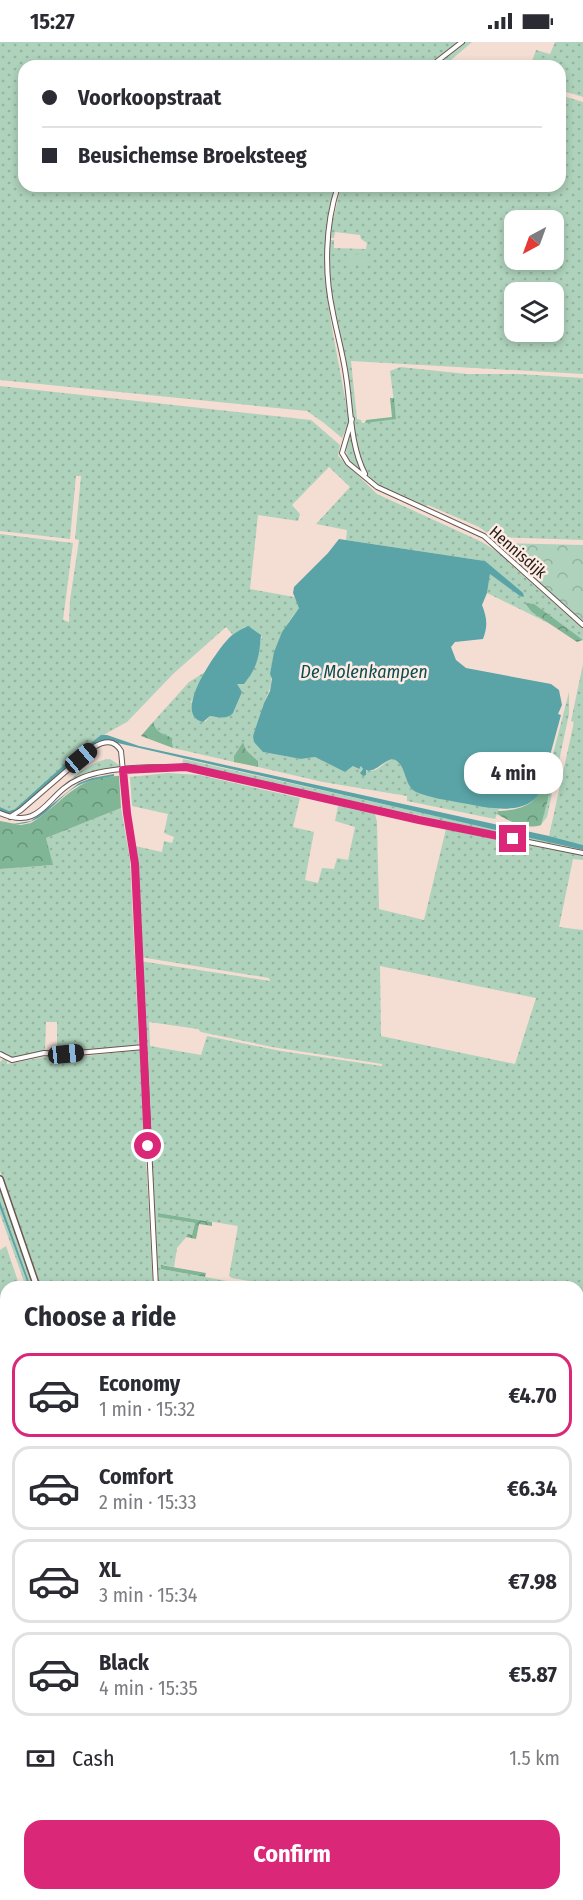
<!DOCTYPE html>
<html lang="en">
<head>
<meta charset="utf-8">
<style>
	:root { --surface:#fff; --page:#f7f7f7; --text:#2b2b33; --muted:#7c7c81; --line:#e1e1e2; --accent:#db2777 }
	body { margin:0; font-family:"Fira Sans Condensed",sans-serif; background:var(--page); color:var(--text); height:100vh; display:flex; flex-direction:column; font-size:22px; white-space:nowrap }
	* { box-sizing:border-box; margin:0 }
	p { font-size:20px; color:var(--muted) }
	.icon { flex:none; width:33px; height:33px; fill:none; stroke:currentColor; stroke-width:2; stroke-linecap:round; stroke-linejoin:round }
	.map { position:relative; flex:1; overflow:hidden }
	.drawer { position:absolute; left:0px; top:1239px; width:584px; height:620px; display:flex; flex-direction:column; background:var(--surface); border-radius:18px 18px 0 0; box-shadow:0 3px 9px #0003 }
	.drawer>* { flex:none }
	.guide { position:absolute; left:18px; top:18px; width:548px; height:132px; border-radius:18px; box-shadow:0 3px 9px #0003; display:grid; align-content:center; height:132px; padding:0 24px; background:var(--surface) }
	.needle { width:39px; rotate:221deg }
	.controls { position:absolute; left:504px; top:168px; display:grid; gap:12px }
	.controls a { display:grid; place-items:center; width:60px; height:60px; border-radius:12px; background:var(--surface); box-shadow:0 3px 9px #0003; font-size:30px }
	.end { position:absolute; width:27px; height:27px; margin:-14px; border:8px solid #db2777; background:#fff; box-shadow:0 0 0 3px #fff }
	.from { border-radius:50% }
	.bubble { position:absolute; height:42px; border-radius:18px; background:var(--surface); box-shadow:0 3px 9px #0003; font-size:20px; font-weight:700; line-height:42px; text-align:center }
	.car { position:absolute; width:18px; height:36px; margin:-18px -9px; border-radius:8px; box-shadow:0 0 4px 2px #0007; background:linear-gradient(#222 24%,#8ab4d8 0 40%,#222 0 76%,#8ab4d8 0 86%,#222 0) }
	.guide b { display:flex; align-items:center; gap:21px; height:57px; font-size:22px }
	.guide b+b { border-top:2px solid var(--line) }
	.guide i { width:15px; height:15px; background:var(--text) }
	ul { padding:0; list-style:none }
	li { display:flex; align-items:center; gap:18px; height:84px; margin:0 12px 9px; padding:0 12px; border:3px solid var(--line); border-radius:18px }
	li div { flex:1 }
	li b { display:block; font-size:22px }
	li em { font-style:normal; font-weight:700 }
	li.selected { border-color:var(--accent) }
	li>.icon { width:54px; height:54px; stroke-width:1.5 }
	h2 { padding:0 24px; font-size:27px; line-height:72px }
	.pay { display:flex; align-items:center; gap:15px; height:66px; padding:0 24px; font-size:22px }
	.pay p { margin-inline-start:auto }
	.primary-button { display:flex; gap:12px; margin-top:auto; padding:12px 24px }
	.primary-button a { flex:1; height:69px; border-radius:18px; background:var(--accent); color:#fff; font-size:24px; font-weight:700; line-height:69px; text-align:center }
	.status { display:flex; justify-content:space-between; align-items:center; height:42px; padding:0 30px; background:var(--surface); direction:ltr }
	.status svg { height:16px; fill:currentColor }
	.map>svg:first-child { display:block }
	.grass { fill:url(#grass-dots); fill-rule:evenodd }
	.forest { fill:url(#forest-crowns) }
	.park { fill:url(#park-crowns) }
	.garden { fill:#aed2bb }
	.water { fill:#5aa4a7 }
	.lines { fill:none; stroke-linecap:round; stroke-linejoin:round }
	.stream { stroke:#5aa4a7; stroke-width:1.5 }
	.minor-casing { stroke:#6b5850; stroke-width:6 }
	.highway-casing { stroke:#6b5850; stroke-width:8 }
	.minor { stroke:#fff; stroke-width:4 }
	.highway { stroke:#fff; stroke-width:5 }
	.route { stroke:#db2777; stroke-width:8 }
	.labels { text-anchor:middle; dominant-baseline:central; stroke-width:5; stroke-linejoin:round; paint-order:stroke }
	.street-label { font-size:16px; fill:#231b18; stroke:#feece4 }
	.water-label { font-size:18px; font-style:italic; fill:#0a4e51; stroke:#feece4 }
</style>
</head>
<body>
<div class="status"><b>15:27</b><svg viewBox="0 0 49 12"><path d="M0 12V9h3v3zM5 12V6h3v6zM10 12V3h3v9zM15 12V0h3v12zM26 1h20v11H26zM47 4h2v5h-2z"/></svg></div>
<div class="map">
<svg width="583" height="1858" viewBox="0 0 583 1858">
	<defs>
		<pattern id="grass-dots" width="8" height="8" patternUnits="userSpaceOnUse" patternTransform="scale(1.5)"><rect width="8" height="8" fill="#aed2bb"/><path d="M2 2h.1M6 6h.1" fill="none" stroke="#95b4a0" stroke-width="1.8" stroke-linecap="round"/></pattern>
		<pattern id="forest-crowns" width="20" height="18" patternUnits="userSpaceOnUse" patternTransform="scale(1.5)"><rect width="20" height="18" fill="#80b695"/><path d="M2 6a3 3 0 1 1 6 0M12 15a3 3 0 1 1 6 0" fill="none" stroke="#689379"/></pattern>
		<pattern id="park-crowns" width="20" height="18" patternUnits="userSpaceOnUse" patternTransform="scale(1.5)"><rect width="20" height="18" fill="#aed2bb"/><path d="M2 6a3 3 0 1 1 6 0M12 15a3 3 0 1 1 6 0" fill="none" stroke="#95b4a0"/></pattern>
	</defs>
	<rect width="100%" height="100%" fill="#f4ded3"/>
	<path class="grass" d="M0,0H459L426,24H24V144H335C311,225 336,294 348,374V383L342,396L324,381L307,369L0,338Z
		M466,0H472L451,18L470,24H433Z
		M555,0H583V55L560,48V24H521L523,19L531,22L536,8L550,12Z
		M563,54L583,60V332L351,319L357,377L361,378L362,381L396,376L390,329L400,325L467,332H519L583,336V498L493,495L479,485L428,463L423,465C405,457 380,450 368,433C353,413 351,352 347,325C341,284 323,239 331,198H334V206L366,207L367,201L361,197L360,193L335,190L334,196H331L332,182L341,144H560V65ZM514,178H554V218H514ZM514,250H554V290H514Z
		M0,344L311,378L340,403L338,414L377,452L482,500L496,509L583,587V598L487,551L490,531L520,554L485,519L346,498L347,488L316,482L350,445L329,425L292,463L300,472L298,479L258,473L250,547L294,555L299,563V566C283,585 275,604 271,628C270,633 272,637 271,642C269,653 262,661 261,673C260,685 262,698 263,710L301,717L315,715L345,730L353,724L358,727L361,724L363,727L360,730C366,728 370,730 375,728C382,725 385,719 393,717C405,722 403,735 411,745C416,750 423,751 429,754L499,767L495,777L407,759V754L323,740L258,725V719L246,708L243,700L234,714V720L173,706V699L156,688L153,680L189,640L205,630L191,660L205,680L210,674L215,675L233,671L242,650L236,644L238,641L245,640L248,637L262,595L245,585L233,593L226,585L173,632L127,680L98,696L15,767L9,769L0,765V492L73,501L63,578L69,580L70,558L79,498L75,497L81,434H76L70,497L0,489Z
		M351,385L363,431C341,417 345,407 351,385Z
		M583,622V803L549,794L574,680L571,679Z
		M569,650V672L547,775L540,784L547,754L545,738H534L531,732L539,720H547V724H550Z
		M110,717L122,725L88,732L62,745C74,734 93,718 110,717Z
		M183,717L569,804L539,800L191,723H182Z
		M168,731L200,733L300,756L293,785L314,790L305,838L318,841L322,826L334,827L337,816L348,818L355,785L335,779L338,764L375,772L377,780L379,867L424,878L446,787L449,788L452,785L583,812V818L573,817L559,885L583,888V1630L578,1629V1245H284L232,1236L229,1234L238,1184L158,1171L159,1175L195,1181L192,1193H188L177,1206L174,1225L161,1223V1227L260,1245H157L140,919L270,939L269,936L140,915L135,804L162,810L164,799L172,801L174,795L164,791L168,772L132,764L130,735ZM380,924L536,956L515,1022L381,994ZM149,980L198,987L201,990L272,1005L382,1022V1024L281,1009L207,994L201,1013L150,1004Z
		M121,766L130,817L139,1004L75,1011L57,1010V980H46L45,1009L13,1016L0,1010V827L52,823L46,796Z
		M140,1008L153,1245H41L0,1129V1020L4,1016L7,1018V1022L49,1014L66,1016Z
		M0,1144L35,1245H31L0,1159Z
		M0,1166L29,1245H26L0,1172Z
		M6,1204L20,1245H6V1408L0,1411V1208Z
		M4,1512L6,1618L0,1619V1514Z
		M578,1632L583,1633V1714L578,1712Z
		M42,1852H227V1858H9Z"/>
	<path class="forest" d="M390,356H394L396,377L365,381L366,378L392,375Z
		M525,561L534,562L583,598L577,600L532,570Z
		M153,680C157,692 163,691 172,696L173,706L141,694Z
		M243,700L246,708L258,719V725L234,720V714Z
		M119,734L121,766L46,796L53,823L0,827V779L21,783L31,781C64,761 74,734 119,734Z
		M545,738L548,740V757L541,783C525,788 511,780 497,772L498,769C523,768 538,762 545,738Z
		M158,1171L212,1180V1184L199,1182L196,1197L186,1195L188,1192L192,1193L195,1181L158,1175Z
		M161,1223L206,1231L205,1235L161,1227Z"/>
	<path class="park" d="M494,501L583,503V582Z
		M417,1853H489L487,1858H442Z"/>
	<path class="garden" d="M348,212L366,213L365,223L348,222Z
		M578,1798L583,1799V1858H488L490,1853L578,1852Z"/>
	<path class="water" d="M339,497L485,519L523,551L524,555L520,554L490,532L487,551L482,563C487,576 488,584 483,597L455,600L451,605L456,618L466,626L551,642L559,648L562,663L558,672L561,673L548,721L539,720L531,732L534,738H545C536,778 490,766 462,761C447,758 430,756 416,750C403,743 407,722 393,717C383,719 379,727 369,729L366,728V733L363,734L360,731L363,727L361,724L359,727L353,724L345,730L315,715L301,717L263,710L254,700L253,694L264,661L270,649L272,637L270,632L274,610L282,590L299,566L293,551L294,545L328,511Z
		M248,584L261,593C259,615 258,624 244,642H237L242,650L233,671C227,678 218,675 210,674L203,680C171,673 216,610 228,597C232,592 242,587 248,584Z
		M101,693H107L139,704L549,794L583,803V808L109,699L101,700L16,770L9,772L0,769V765L9,769L15,767L64,723Z
		M114,732V734C101,736 89,738 77,744C53,758 44,784 13,782L31,779L79,741L92,736Z
		M0,1159L31,1245H29L0,1166Z"/>
	<g class="lines">
		<path class="stream" d="M0,1421L6,1418"/>
		<g class="minor-casing">
			<path id="minor" d="M431,24L462,0
				M338,144C325,183 324,231 333,271C337,292 343,312 346,334C351,366 350,403 365,432
				M352,377L342,411L348,421L377,445L484,494L583,583
				M0,771C43,790 46,751 79,737C105,724 156,725 186,725L419,778L583,811
				M10,775L21,768L94,705C104,699 114,697 121,709L127,771L135,822L156,1245
				M0,1012L12,1018L44,1011L66,1012L144,1005
				M0,1415L6,1412
				M578,1783L583,1785
				M228,1852L229,1858
				M321,1858H331
				M351,1858L352,1852"/>
		</g>
		<g class="highway-casing">
			<path id="highway" d="M0,1137L37,1245
				M578,1789L583,1790"/>
		</g>
		<use href="#minor" class="minor"/>
		<use href="#highway" class="highway"/>
	</g>
	<g class="lines">
		<path class="route" d="M148,1104L135,822L127,771L123,728L186,725L419,778L513,797"/>
	</g>
	<g class="labels">
		<g class="street-label">
			<text transform="translate(518 510) rotate(41)">Hennisdijk</text>
		</g>
		<g class="water-label">
			<text x="364" y="630">De Molenkampen</text>
		</g>
	</g>
</svg>
<div class="controls">
<a><svg class="needle" viewBox="-14 -14 28 28"><path d="M0-13l5 13h-10z" fill="#e53935"/><path d="M0 13l5-13h-10z" fill="#7c7c81"/></svg></a>
<a><svg class="icon" aria-label="layers" viewBox="0 0 24 24"><path d="M12 4l9 5-9 5-9-5zM3 14l9 5 9-5"/></svg></a>
</div>
<i class="end from" style="left:148px;top:1104px"></i>
<i class="end" style="left:513px;top:797px"></i>
<div class="bubble" style="left:464px;top:710px;width:99px">4 min</div>
<i class="car" style="left:81px;top:716px;rotate:50deg"></i>
<i class="car" style="left:66px;top:1012px;rotate:84deg"></i>
<div class="guide">
<b><i class="from"></i>Voorkoopstraat</b>
<b><i></i>Beusichemse Broeksteeg</b>
</div>
<section class="drawer">
<h2>Choose a ride</h2>
<ul>
<li class="selected"><svg class="icon" aria-label="car" viewBox="0 0 24 24"><path d="M5 17H2v-5l4-1 3-4h7l3 4 3 1v5h-3M9 17h6M6 11h13"/><circle cx="7" cy="17" r="2"/><circle cx="17" cy="17" r="2"/></svg><div><b>Economy</b><p>1 min · 15:32</p></div><em>€4.70</em></li>
<li><svg class="icon" aria-label="car" viewBox="0 0 24 24"><path d="M5 17H2v-5l4-1 3-4h7l3 4 3 1v5h-3M9 17h6M6 11h13"/><circle cx="7" cy="17" r="2"/><circle cx="17" cy="17" r="2"/></svg><div><b>Comfort</b><p>2 min · 15:33</p></div><em>€6.34</em></li>
<li><svg class="icon" aria-label="car" viewBox="0 0 24 24"><path d="M5 17H2v-5l4-1 3-4h7l3 4 3 1v5h-3M9 17h6M6 11h13"/><circle cx="7" cy="17" r="2"/><circle cx="17" cy="17" r="2"/></svg><div><b>XL</b><p>3 min · 15:34</p></div><em>€7.98</em></li>
<li><svg class="icon" aria-label="car" viewBox="0 0 24 24"><path d="M5 17H2v-5l4-1 3-4h7l3 4 3 1v5h-3M9 17h6M6 11h13"/><circle cx="7" cy="17" r="2"/><circle cx="17" cy="17" r="2"/></svg><div><b>Black</b><p>4 min · 15:35</p></div><em>€5.87</em></li>
</ul>
<div class="pay"><svg class="icon" aria-label="cash" viewBox="0 0 24 24"><path d="M3 7h18v10H3z"/><circle cx="12" cy="12" r="2"/></svg>Cash<p>1.5 km</p></div>
<div class="primary-button"><a>Confirm</a></div>
</section>
</div>
</body>
</html>
